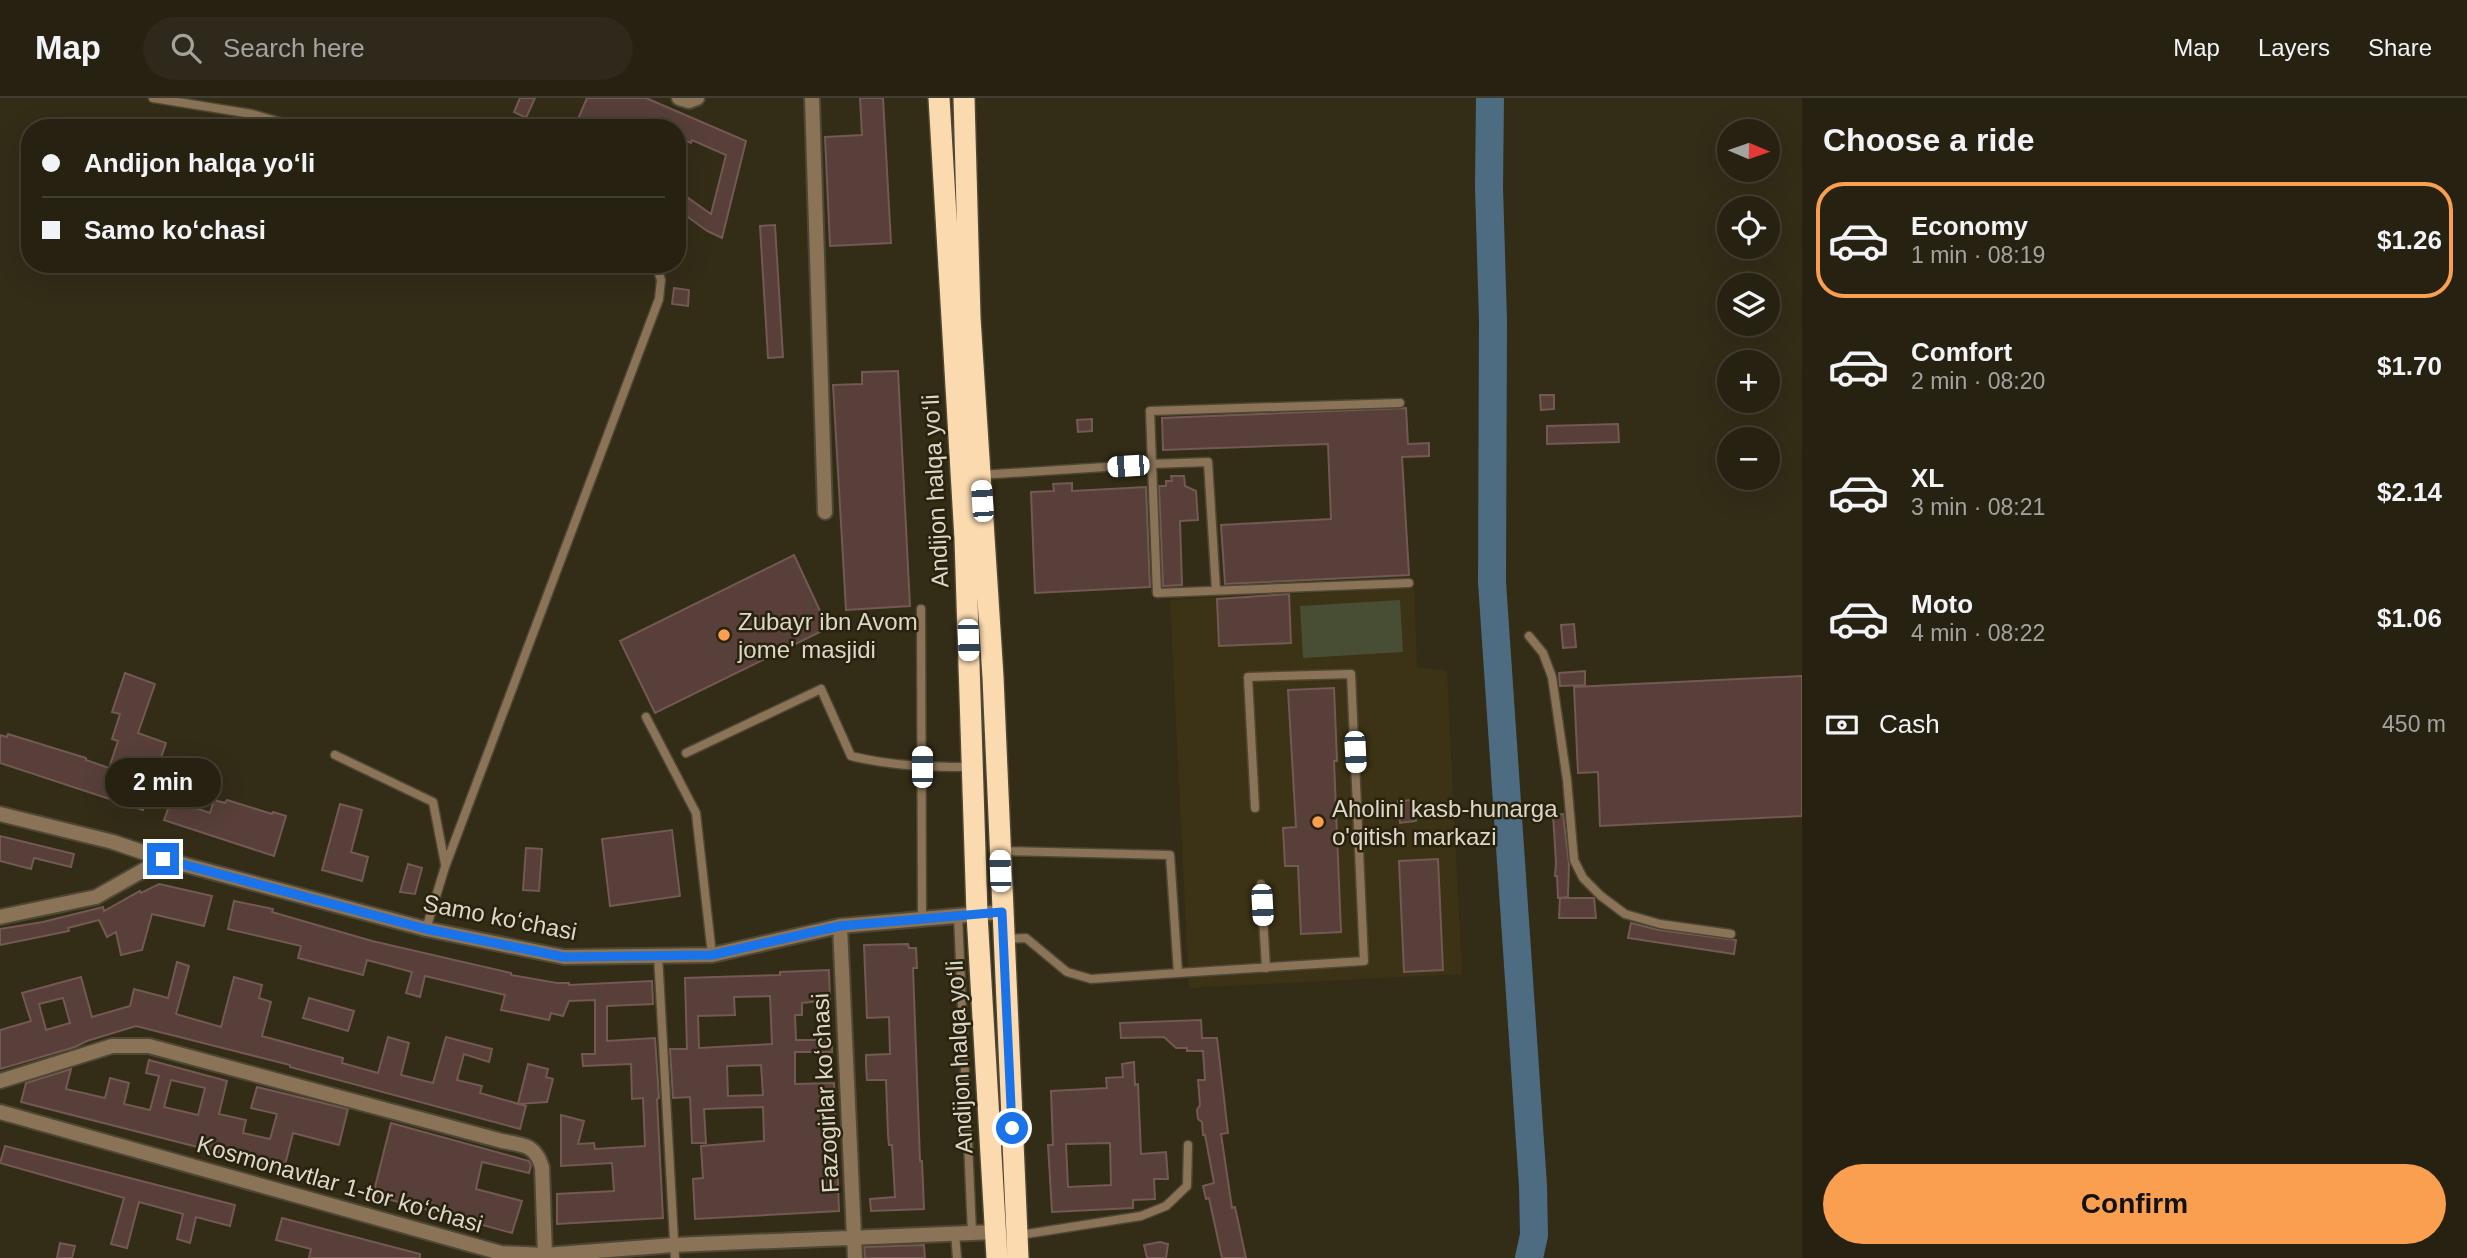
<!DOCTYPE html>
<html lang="en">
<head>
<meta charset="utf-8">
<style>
	:root { --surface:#262111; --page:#2e291a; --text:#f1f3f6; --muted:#a4a39f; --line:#423e31; --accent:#fa9f4f }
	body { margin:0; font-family:Helvetica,sans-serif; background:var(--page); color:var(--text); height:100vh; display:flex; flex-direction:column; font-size:26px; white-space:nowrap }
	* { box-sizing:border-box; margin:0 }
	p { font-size:23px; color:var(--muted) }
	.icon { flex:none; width:38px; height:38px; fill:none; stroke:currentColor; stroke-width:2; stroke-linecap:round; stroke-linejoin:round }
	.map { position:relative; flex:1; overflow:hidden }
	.drawer { display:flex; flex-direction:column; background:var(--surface); width:665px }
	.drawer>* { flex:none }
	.hud { position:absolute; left:21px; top:21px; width:665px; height:154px; border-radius:28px; box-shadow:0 7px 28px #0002,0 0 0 2px var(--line); display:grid; align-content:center; height:154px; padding:0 21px; background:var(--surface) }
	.needle { width:46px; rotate:92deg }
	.buttons { position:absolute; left:1717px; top:21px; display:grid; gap:14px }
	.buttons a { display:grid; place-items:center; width:63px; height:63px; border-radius:50%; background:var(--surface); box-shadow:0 7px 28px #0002,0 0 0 2px var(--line); font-size:35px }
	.end { position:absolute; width:32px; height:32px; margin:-16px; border:9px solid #1a73e8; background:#fff; box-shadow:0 0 0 4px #fff }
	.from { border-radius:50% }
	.bubble { position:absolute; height:49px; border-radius:24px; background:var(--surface); box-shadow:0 7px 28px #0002,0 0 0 2px var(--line); font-size:23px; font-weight:800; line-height:49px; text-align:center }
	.car { position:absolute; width:21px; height:42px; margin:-21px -10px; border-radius:9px; box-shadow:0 0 5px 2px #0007; background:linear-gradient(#fff 24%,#345 0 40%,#fff 0 76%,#345 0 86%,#fff 0) }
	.hud b { display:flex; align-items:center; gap:24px; height:66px; font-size:26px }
	.hud b+b { border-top:2px solid var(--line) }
	.hud i { width:18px; height:18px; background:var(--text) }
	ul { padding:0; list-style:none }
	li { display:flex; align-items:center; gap:21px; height:116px; margin:0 14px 10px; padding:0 7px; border:4px solid transparent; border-radius:28px }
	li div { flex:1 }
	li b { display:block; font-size:26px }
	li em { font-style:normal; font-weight:800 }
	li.active { border-color:var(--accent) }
	li>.icon { width:63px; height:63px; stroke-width:1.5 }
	h2 { padding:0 21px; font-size:32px; line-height:84px }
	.pay { display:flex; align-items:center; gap:18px; height:77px; padding:0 21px; font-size:26px }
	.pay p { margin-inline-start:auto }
	.button { display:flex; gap:14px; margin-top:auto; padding:14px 21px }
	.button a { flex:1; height:80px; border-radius:42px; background:var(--accent); color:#111; font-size:28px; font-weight:800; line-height:80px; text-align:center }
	header { display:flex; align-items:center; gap:42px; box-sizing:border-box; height:98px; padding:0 35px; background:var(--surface); border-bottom:2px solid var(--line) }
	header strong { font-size:33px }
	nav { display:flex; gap:38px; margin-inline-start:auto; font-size:24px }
	.search { width:490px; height:63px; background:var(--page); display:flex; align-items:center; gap:18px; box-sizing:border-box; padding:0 24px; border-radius:38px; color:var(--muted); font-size:26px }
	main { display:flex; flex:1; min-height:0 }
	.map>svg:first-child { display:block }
	.built { fill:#3c3316 }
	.green { fill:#474e33 }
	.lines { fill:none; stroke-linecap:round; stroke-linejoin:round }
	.river { stroke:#4d6c81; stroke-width:28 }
	.building { fill:#583f39; stroke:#725952; stroke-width:2; fill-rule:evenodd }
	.lane-casing { stroke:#4e4734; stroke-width:11 }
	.street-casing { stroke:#4e4734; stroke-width:18 }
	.highway-casing { stroke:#4e4734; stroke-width:24 }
	.lane { stroke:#8a7357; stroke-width:8 }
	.street { stroke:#8a7357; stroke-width:14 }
	.highway { stroke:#fbdab0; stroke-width:21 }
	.route { stroke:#1a73e8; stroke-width:9 }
	.poi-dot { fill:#fa9f4f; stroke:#29220d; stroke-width:2.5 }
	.labels { text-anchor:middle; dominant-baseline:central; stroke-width:5; stroke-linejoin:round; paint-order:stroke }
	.street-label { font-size:24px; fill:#dbd7ca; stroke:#29220d }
	.poi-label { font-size:24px; fill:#dbd7ca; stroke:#29220d; text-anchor:start }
</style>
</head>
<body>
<header>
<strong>Map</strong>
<div class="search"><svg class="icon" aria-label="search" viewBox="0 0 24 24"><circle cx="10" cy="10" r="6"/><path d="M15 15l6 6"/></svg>Search here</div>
<nav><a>Map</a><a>Layers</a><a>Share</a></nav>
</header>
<main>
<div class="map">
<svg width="1802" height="1160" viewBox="0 0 1802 1160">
	<rect width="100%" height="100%" fill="#332c17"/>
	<path class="built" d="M1414,490L1417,569L1447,573L1462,876L1189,890L1170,502Z"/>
	<path class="green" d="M1400,502L1403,554L1303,560L1300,508Z"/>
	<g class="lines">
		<path class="river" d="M1490,0L1489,89L1493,223L1492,484L1533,1088L1534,1137L1529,1160"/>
	</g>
	<path class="building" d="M520,0H535L526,20L514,14Z
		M587,0H646L746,43L722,140L707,133L677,111V92L711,116L726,57L692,42L691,45L677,39V30H655L642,24L640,30H611L592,21L588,30H574Z
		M860,0H883L891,145L830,148L825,39L862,37Z
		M775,127L783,259L768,260L760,128Z
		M674,190L689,192L688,208L672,206Z
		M898,273L910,508L846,512L833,287L862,286V274Z
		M1540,297H1554V311L1541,312Z
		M1406,310L1408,346L1429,345V358L1402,359L1409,477L1225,486L1221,427L1331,421L1328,346L1163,352L1162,320Z
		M1092,321V333L1078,334L1077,322Z
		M1618,326L1619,344L1547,346V328Z
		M1171,378H1184L1185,388L1196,393L1198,422L1180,423L1182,487L1163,488L1159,388H1166V383H1172Z
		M1072,385V393L1146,389L1150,489L1035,495L1031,394L1054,393L1053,386Z
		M794,457L828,530L655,615L620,543Z
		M1289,496L1291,545L1219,548L1217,501Z
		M1574,526L1576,549L1563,550L1561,527Z
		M1585,573V587L1560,588L1559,575Z
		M125,575L155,586L138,635L166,645L143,712L0,665V637L7,639L8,636L86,660V662L109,670L118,643L112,641L120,616L112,614Z
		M1802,578V718L1600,728L1598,674L1578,675L1574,589Z
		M1334,590L1337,663H1334L1341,834L1301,836L1298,768H1285L1283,730L1296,729L1288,592Z
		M185,663L197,668L184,706L210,715L214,702L225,705L227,702L272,716L273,714L286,718L274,758L164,722Z
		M1414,702L1416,723L1400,725L1398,703Z
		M340,706L362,712L351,754L368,759L362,783L322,772Z
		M1563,716L1569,766L1568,799L1558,800L1557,778H1555L1556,765L1553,717Z
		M672,732L680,798L610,808L602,741Z
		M0,738L74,756L71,769L34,760L31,771L0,763Z
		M526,750L542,751L539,793L523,792Z
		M1438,761L1443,872L1404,874L1399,763Z
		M408,766L422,770L415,796L400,794Z
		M159,786L212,798L204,828L152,816L142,852L121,857L116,834L107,839L99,822L68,830L69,833L0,847V831L43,824L103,809L104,813L140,793L141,795Z
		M1560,800H1594L1596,820H1559Z
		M234,803L273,811L272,814L372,843L511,875V877L557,885H569V887L652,883L653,906L607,908V943L655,940L659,1000L657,1001L663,1120L557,1126V1096L614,1093L612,1065L561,1068V1017L584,1023L578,1046L594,1045L595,1051L645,1048L643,1000L632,1001L631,966L583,968L582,956H595V902L569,903L563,918L551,915L549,922L501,912L505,897L425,878L420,899L406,895L412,874L367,862L363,877L298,860L301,848L228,831Z
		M1631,825L1659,832L1736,842L1734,856L1628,840Z
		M908,846L909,850H916L917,870H913L920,1063H922L924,1111L871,1113L870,1101L895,1099L892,1047H889L888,1037L886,982H867L866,967V957L890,956L889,919L867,920L864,847Z
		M177,864L189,868L176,916L221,929L234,879L262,887L259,900L271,904L262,938L343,960L342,965L378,975L388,939L409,945L401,977L433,985L446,939L492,951L489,964L464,956L457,982L482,988L480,995L526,1008L520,1031L290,969V967L136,928L87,943L75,949L0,971V932L31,923L22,895L81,879L92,919L130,908L134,891L168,900ZM63,900L70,925L46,932L39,906Z
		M829,872L830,902L802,905V917H795L796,942H832V954H795V986L834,985L839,1113L695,1121L693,1081L703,1080L701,1048L764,1043L763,1009L704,1011L706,1045H692L690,999L673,1000L670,951H687L685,880L780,877V874ZM770,898L772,946L699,950L698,918L735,917L734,899ZM761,967L763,997L728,998L727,968Z
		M309,900L354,913L348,933L303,920Z
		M1201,922L1202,940H1217L1228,1035L1221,1036L1232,1110L1235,1109L1246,1160H1222L1209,1100L1206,1101L1203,1088L1214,1085L1205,1037H1203L1202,1024L1198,1021L1197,1012L1200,1007L1198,982H1205L1203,953H1187V950H1176L1164,939L1121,940L1120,925Z
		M149,962L227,983L219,1016L246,1022L243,1035L270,1041L277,1016L251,1010L257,989L348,1011L339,1047L293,1035L284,1071L21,1004L26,985L71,971L66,991L105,1000L110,980L129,985L124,1006L150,1012L159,978L146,975ZM171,982L205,990L198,1017L164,1009Z
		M1134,964L1135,987L1138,986L1141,1056L1166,1054L1168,1081H1154L1155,1101L1133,1102V1110L1052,1114L1048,1047H1053L1051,993L1107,990L1106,980L1123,979L1122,966ZM1110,1045L1111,1087L1068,1089L1066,1046Z
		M528,966L548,971L546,979L553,981L547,1004L518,1006Z
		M391,1025L529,1063L531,1067L529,1075L482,1064L476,1091L522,1103L512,1135L373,1097Z
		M5,1048L235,1107L230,1128L196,1119L190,1145L177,1141L183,1116L139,1104L127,1150L111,1146L124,1100L0,1065Z
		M282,1120L420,1156V1160H309L311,1151L276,1142Z
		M1160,1144L1168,1146L1166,1160H1147L1144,1147Z
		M60,1145L75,1148L72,1160H57Z
		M924,1147L925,1160H865L864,1149Z"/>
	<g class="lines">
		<g class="lane-casing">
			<path id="lane" d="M153,0L252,16L301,30
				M980,377L1152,366L1157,495L1409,485
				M1216,492L1208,364L1152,366L1150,313L1400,305
				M921,511L922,821
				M1529,538L1543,555L1552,579L1567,682L1574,762L1583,780L1601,798L1625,816L1660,826L1731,836
				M646,619L696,715L712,857
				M686,655L821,591L851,658C891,668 929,669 969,669
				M335,657L433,704L445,766
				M1002,753L1170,757L1178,875L1091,881L1067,874L1026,840L1005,841
				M1261,786L1266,870
				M958,818L972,1135
				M426,831L445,769L659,201L661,182L656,166
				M658,857L675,1160
				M1178,875L1364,863L1351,576L1248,579L1255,710
				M955,1135L957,1160
				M1020,1137L1141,1118L1166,1108L1187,1088L1188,1047"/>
		</g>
		<g class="street-casing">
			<path id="street" d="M679,0L689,3L697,0
				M812,0L825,414
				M0,716L113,744L163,761L426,831L564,859L712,857L840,828L1002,814
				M0,819L96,799L163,761
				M840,828L855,1160
				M0,983L112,948H149L502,1043C523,1047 535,1046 542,1069L545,1157
				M0,1014L501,1155L545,1157L674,1147L996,1134"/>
		</g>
		<g class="highway-casing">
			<path id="highway" d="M939,0L965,441L977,816L997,1160
				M964,0L970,220L993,579L1018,1160"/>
		</g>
		<use href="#lane" class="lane"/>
		<use href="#street" class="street"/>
		<use href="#highway" class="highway"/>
	</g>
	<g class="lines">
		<path class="route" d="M163,761L426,831L564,859L712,857L840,828L1002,814L1012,1030"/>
	</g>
	<g class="poi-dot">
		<circle cx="724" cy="537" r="7"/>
		<circle cx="1318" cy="724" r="7"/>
	</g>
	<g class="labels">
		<g class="street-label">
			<text transform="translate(935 393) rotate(-93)">Andijon halqa yo‘li</text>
			<text transform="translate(500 819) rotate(11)">Samo koʻchasi</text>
			<text transform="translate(959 959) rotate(-93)">Andijon halqa yo‘li</text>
			<text transform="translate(825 995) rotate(-93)">Fazogirlar koʻchasi</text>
			<text transform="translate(340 1086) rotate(16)">Kosmonavtlar 1-tor koʻchasi</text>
		</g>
		<g class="poi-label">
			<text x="738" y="523">Zubayr ibn Avom<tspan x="738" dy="28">jome' masjidi</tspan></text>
			<text x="1332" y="710">Aholini kasb-hunarga<tspan x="1332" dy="28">o'qitish markazi</tspan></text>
		</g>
	</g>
</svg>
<div class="buttons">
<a><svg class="needle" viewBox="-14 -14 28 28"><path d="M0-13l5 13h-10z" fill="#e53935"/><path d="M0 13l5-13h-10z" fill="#a4a39f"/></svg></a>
<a><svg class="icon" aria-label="locate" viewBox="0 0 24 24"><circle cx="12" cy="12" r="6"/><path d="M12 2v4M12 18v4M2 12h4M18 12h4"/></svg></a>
<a><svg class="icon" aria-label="layers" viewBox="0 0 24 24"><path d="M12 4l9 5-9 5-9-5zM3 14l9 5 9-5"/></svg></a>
<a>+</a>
<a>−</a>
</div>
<i class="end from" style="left:1012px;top:1030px"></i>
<i class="end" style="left:163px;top:761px"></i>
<div class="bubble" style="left:105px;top:660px;width:116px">2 min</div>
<i class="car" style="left:1128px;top:368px;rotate:266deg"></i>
<i class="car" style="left:982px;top:403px;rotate:356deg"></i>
<i class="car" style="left:968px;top:542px;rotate:178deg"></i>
<i class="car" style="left:1355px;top:654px;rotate:177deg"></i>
<i class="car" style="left:922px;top:669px;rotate:0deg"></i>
<i class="car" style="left:1000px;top:773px;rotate:358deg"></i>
<i class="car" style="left:1262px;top:807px;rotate:177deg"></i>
<div class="hud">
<b><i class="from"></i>Andijon halqa yo‘li</b>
<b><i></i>Samo koʻchasi</b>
</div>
</div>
<section class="drawer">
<h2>Choose a ride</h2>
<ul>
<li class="active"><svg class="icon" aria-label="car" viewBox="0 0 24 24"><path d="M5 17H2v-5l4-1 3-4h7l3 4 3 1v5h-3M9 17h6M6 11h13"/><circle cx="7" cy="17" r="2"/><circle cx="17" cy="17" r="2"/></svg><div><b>Economy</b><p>1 min · 08:19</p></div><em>$1.26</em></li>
<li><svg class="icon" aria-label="car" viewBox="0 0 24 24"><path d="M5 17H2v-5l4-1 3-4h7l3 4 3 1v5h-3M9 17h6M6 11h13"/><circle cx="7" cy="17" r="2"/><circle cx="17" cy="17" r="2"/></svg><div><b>Comfort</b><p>2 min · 08:20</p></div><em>$1.70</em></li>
<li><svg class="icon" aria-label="car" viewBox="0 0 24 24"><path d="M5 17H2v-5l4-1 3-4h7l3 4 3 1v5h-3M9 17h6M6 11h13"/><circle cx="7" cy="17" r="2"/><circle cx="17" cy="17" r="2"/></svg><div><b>XL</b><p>3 min · 08:21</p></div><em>$2.14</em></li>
<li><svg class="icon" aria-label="car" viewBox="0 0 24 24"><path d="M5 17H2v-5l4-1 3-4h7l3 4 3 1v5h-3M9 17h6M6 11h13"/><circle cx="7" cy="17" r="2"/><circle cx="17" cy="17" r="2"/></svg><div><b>Moto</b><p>4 min · 08:22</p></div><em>$1.06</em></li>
</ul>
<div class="pay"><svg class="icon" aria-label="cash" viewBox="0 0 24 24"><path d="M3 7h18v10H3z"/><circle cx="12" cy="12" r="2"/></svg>Cash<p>450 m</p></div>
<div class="button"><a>Confirm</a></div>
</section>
</main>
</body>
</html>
